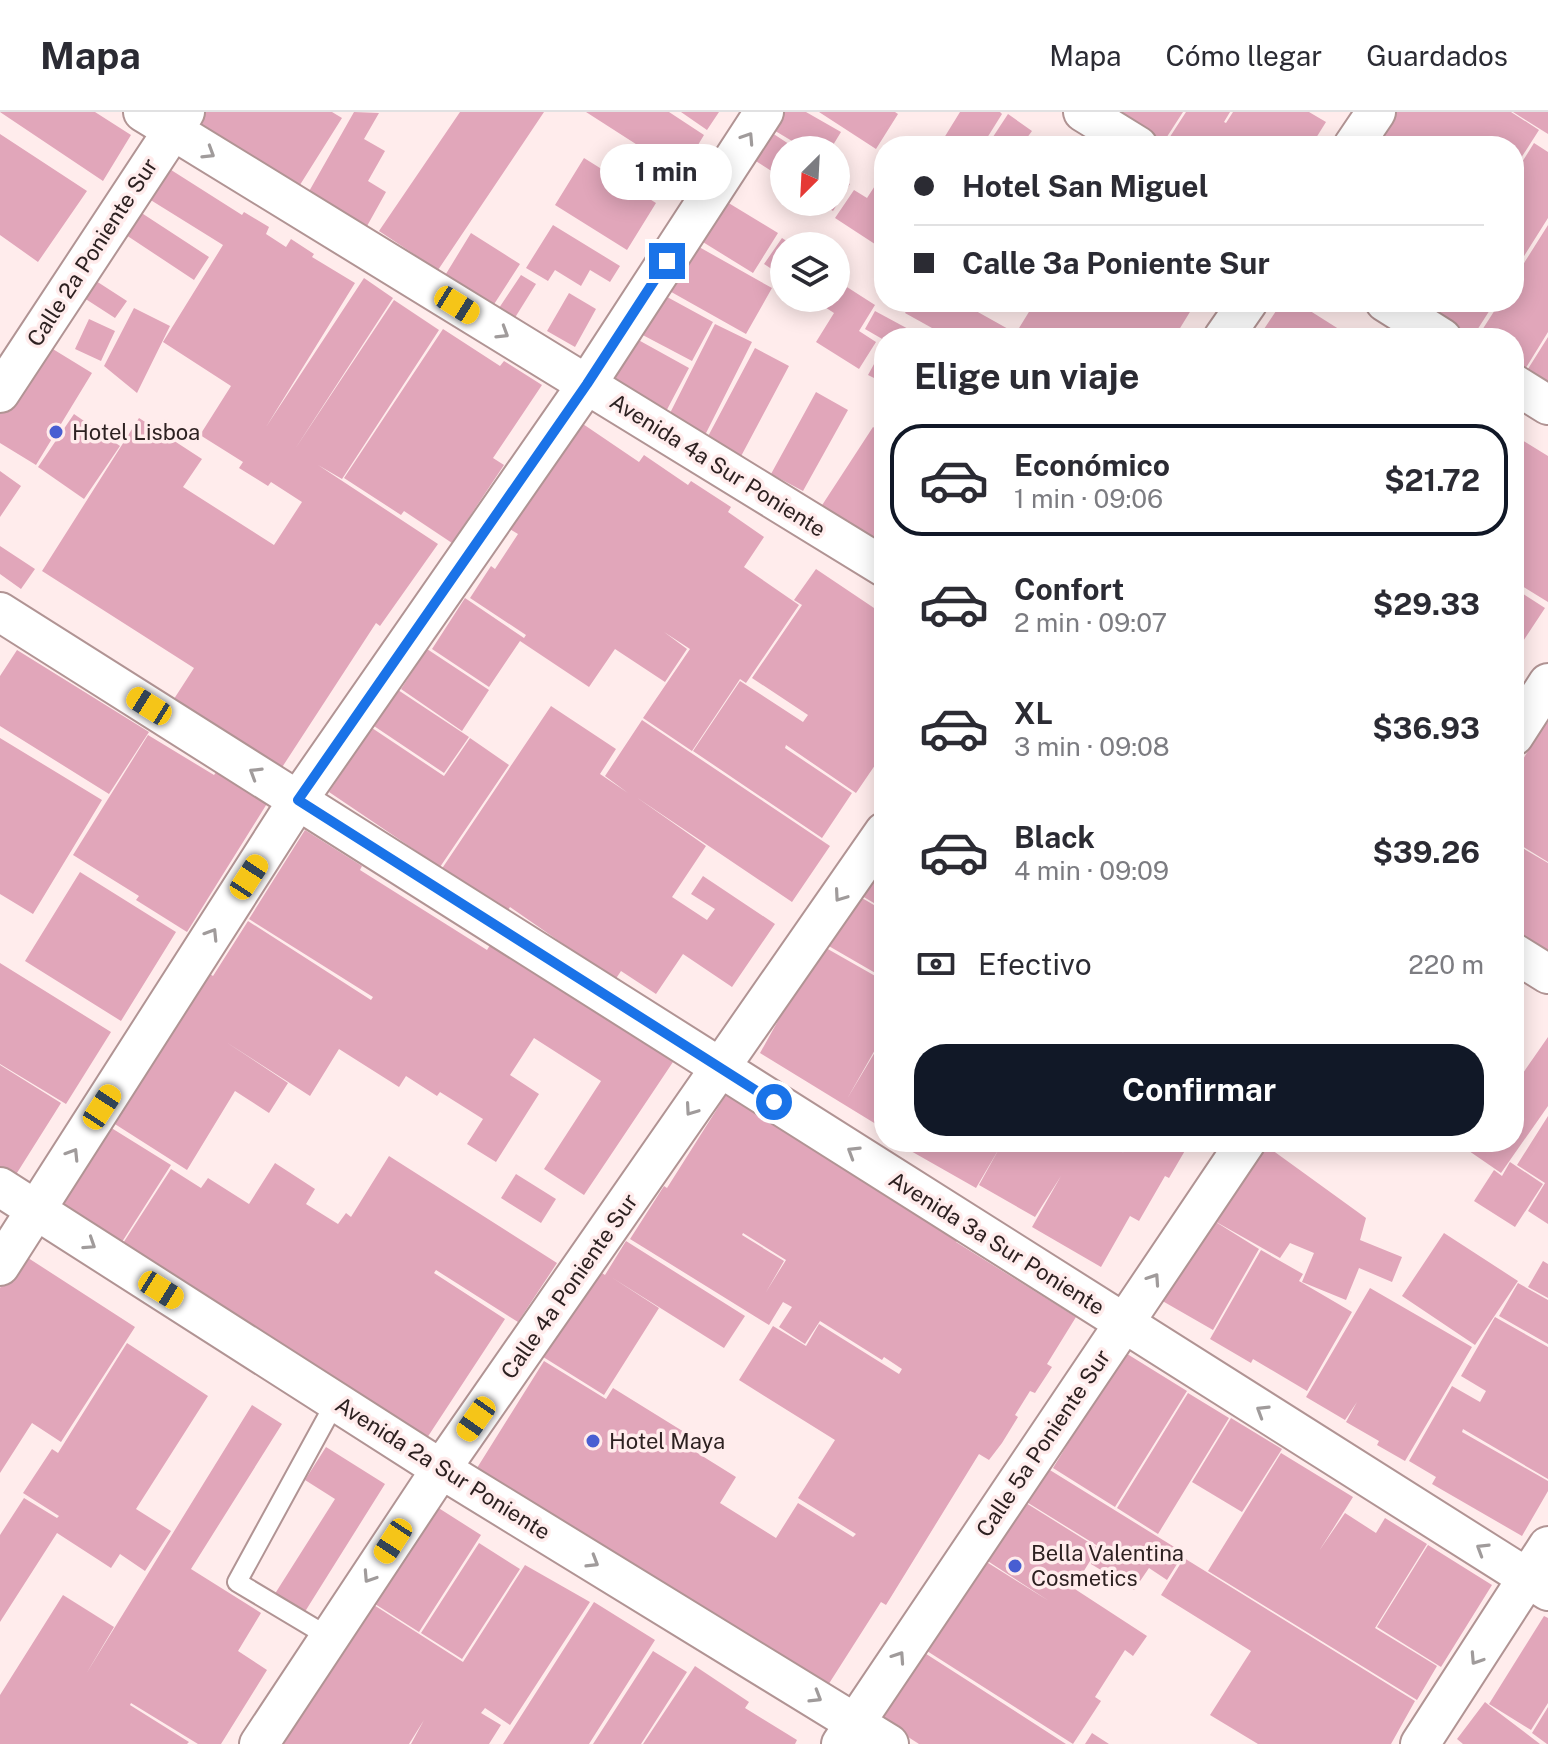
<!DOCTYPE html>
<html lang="es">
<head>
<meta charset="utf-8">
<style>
	:root { --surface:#fff; --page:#f7f7f7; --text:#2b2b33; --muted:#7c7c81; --line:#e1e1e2; --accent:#111827 }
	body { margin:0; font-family:"Public Sans",sans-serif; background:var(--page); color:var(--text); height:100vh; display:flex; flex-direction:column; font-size:30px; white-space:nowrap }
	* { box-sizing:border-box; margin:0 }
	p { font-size:26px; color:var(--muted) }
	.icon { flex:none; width:44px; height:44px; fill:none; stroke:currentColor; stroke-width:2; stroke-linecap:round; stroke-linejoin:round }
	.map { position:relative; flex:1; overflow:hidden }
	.details { position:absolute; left:874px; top:216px; width:650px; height:824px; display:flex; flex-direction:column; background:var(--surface); border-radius:32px; box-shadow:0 4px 20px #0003 }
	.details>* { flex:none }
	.banner { position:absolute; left:874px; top:24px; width:650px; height:176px; border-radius:32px; box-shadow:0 4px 20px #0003; display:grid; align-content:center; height:176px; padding:0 40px; background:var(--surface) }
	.needle { width:52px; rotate:204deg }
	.fabs { position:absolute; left:770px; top:24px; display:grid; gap:16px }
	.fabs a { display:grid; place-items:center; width:80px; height:80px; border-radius:50%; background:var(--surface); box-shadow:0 4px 20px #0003; font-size:40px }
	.end { position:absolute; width:36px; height:36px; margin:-18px; border:10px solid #1a73e8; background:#fff; box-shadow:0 0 0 4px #fff }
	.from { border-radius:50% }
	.bubble { position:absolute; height:56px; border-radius:28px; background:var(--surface); box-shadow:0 4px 20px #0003; font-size:26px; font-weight:700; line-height:56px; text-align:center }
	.car { position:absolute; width:24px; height:48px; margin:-24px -12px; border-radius:10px; box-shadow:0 0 6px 2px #0007; background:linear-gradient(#f5c518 24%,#345 0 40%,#f5c518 0 76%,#345 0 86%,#f5c518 0) }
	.banner b { display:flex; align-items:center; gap:28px; height:76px; font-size:30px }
	.banner b+b { border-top:2px solid var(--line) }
	.banner i { width:20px; height:20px; background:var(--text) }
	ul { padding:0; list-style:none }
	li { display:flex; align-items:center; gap:24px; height:112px; margin:0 16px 12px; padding:0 24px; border:4px solid transparent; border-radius:32px }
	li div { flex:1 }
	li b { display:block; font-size:30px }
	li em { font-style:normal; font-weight:700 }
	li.on { border-color:var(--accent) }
	li>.icon { width:72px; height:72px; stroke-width:1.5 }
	h2 { padding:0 40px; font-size:36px; line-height:96px }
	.pay { display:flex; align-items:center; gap:20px; height:88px; padding:0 40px; font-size:30px }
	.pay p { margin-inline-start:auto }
	.action { display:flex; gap:16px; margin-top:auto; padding:16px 40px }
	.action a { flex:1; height:92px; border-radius:32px; background:var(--accent); color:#fff; font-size:32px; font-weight:700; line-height:92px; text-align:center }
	header { display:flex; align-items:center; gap:48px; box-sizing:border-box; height:112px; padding:0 40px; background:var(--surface); border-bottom:2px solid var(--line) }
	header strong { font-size:38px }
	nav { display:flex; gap:44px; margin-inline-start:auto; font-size:28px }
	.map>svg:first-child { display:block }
	.building { fill:#e1a6ba; fill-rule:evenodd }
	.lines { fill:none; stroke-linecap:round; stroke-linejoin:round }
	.lane-casing { stroke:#b19494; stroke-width:22 }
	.street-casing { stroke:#b19494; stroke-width:42 }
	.lane { stroke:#fff; stroke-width:18 }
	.street { stroke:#fff; stroke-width:38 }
	.oneway { stroke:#a09b9b }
	.route { stroke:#1a73e8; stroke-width:10 }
	.poi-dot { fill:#485ed2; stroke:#ffecec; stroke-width:3 }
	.labels { text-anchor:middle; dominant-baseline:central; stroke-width:7; stroke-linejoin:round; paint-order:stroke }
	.street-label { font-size:22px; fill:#2d2121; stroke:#ffecec }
	.poi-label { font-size:22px; fill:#2d2121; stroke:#ffecec; text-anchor:start }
</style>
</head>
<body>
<header>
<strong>Mapa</strong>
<nav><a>Mapa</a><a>Cómo llegar</a><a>Guardados</a></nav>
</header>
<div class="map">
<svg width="1548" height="1632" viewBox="0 0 1548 1632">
	<rect width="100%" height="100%" fill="#ffecec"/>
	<path class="building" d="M0,0H95L131,23L103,69Z
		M204,0H332L342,6L298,76L196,12Z
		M354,0L379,1L364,27L385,39L368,69L386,80L362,123L303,90Z
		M460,0H544L438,158L379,119Z
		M586,0H669L704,23L681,61Z
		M681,0H719L707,18Z
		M782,0H806L841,20L830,38H807L772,17Z
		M819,0H895L898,2L876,37Z
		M960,0H1000L1002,2L982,34H939Z
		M1107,0H1183L1161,34H1152Z
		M1186,0H1230L1224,10L1226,11L1233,0H1309L1326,10L1311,34H1265L1255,28L1263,34H1164Z
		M1392,0H1511L1539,18L1514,57V34H1370Z
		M1513,0H1548V22Z
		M1008,2L1032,19L1021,34H987Z
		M766,17L798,38H784V67L748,44Z
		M0,22L87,79L38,150L0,123Z
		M1034,24L1049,34H1027Z
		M1534,31L1548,40V106L1514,160V63Z
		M584,46L656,91L627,138L555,93Z
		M168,56L242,103L244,100L269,115L266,122L286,135L291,127L314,142L312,145L355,171L266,315L364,166L393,186L295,337L394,188L439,218L342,367L318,353L438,432L380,514L376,511L279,660L172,590L194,556L42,459L139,306L202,347L183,375L274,433L302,390L271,370L268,374L239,356L243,350L200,323L231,274L163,230L223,133L149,87Z
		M884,60V138L835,106L854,78L867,86Z
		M836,63L850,72L833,99L819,90H836Z
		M722,87L778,121L753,161L698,127Z
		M137,98L209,145L194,168L123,121Z
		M553,113L620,154L610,170L590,158L581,174L555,158L548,169L526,156Z
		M1548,113V220L1519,267L1514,264V226H1477L1500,190H1514V167Z
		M471,121L520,152L489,200L441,170Z
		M782,126L794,134H784V165L764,152Z
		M692,131L772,176L746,222L666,177Z
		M521,163L536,172L511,212L495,202Z
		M93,167L127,189L115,206L81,184Z
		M836,168L875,193L859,219L876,230L859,257L816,230L834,201L811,186H836Z
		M658,180L713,210L692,249L637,220Z
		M569,181L596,197L575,235L547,219Z
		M911,190H960L1010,218L1006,226H950L905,201Z
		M1035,190H1196L1174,226H1023L1016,221Z
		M1282,190H1296L1353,226H1258Z
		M1434,190H1495L1472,226H1447L1421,210Z
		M134,196L170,214L137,281L104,254Z
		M875,199L925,226H884V228L865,217Z
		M89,207L115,219L101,249L75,237Z
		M715,212L752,230L703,327L666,309Z
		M443,217L500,254L504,249L542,273L493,346L504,353L452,431L404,399L401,403L344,366Z
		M633,225L689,256L662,307L605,276Z
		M1548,225V286L1521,268Z
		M43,231L92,261L36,353L0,331V302Z
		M884,234V271L868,263Z
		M755,236L789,254L739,348L705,330Z
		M816,280L848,298L803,379L771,362Z
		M74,302L120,334L84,387L38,355Z
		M580,310L639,350L644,343L688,373L691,369L731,395L728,400L764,425L744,455L799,493L746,571L740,567L692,639L643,606L690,537L664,520L687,537L665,570L615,537L589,575L520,529L489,575L432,537L465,486L524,526L526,523L470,486L491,454L495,457L518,422L508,416Z
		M873,315L884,322V451L815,404Z
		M1514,323L1548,344V490L1514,469Z
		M0,359L21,374L0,405Z
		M0,434L35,457L21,477L0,462Z
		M816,457L877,498L875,502L884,508V640L856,681L786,633L785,636L852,681L822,726L693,639L740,569L803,610L808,603L752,566L802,493L794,488Z
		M1514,476L1545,496L1514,543Z
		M427,537L489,578L462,619L401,577Z
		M17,538L149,620L109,682L0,614V564Z
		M395,576L469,625L444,661L371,612Z
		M551,594L616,637L600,662L628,681L605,664L642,608L830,734L792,790L636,685L706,734L672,785L707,808L715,797L691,782L703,764L775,812L732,875L683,842L656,882L621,859L615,868L510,795L504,804L439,761Z
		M1546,609L1548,611V750L1514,729V662Z
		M372,616L444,664L470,626L509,653L440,755L329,680Z
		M148,623L214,663L217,659L268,690L187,820L136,788L139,784L73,743Z
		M0,626L102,688L33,802L0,782Z
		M305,718L362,754L360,758L487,838L492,830L675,947L584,1083L544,1057L601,969L534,926L510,963L539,982L496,1050L467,1032L483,1007L440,980L437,984L406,964L399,975L339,937L310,984L226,930L288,971L269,1001L235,979L187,1058L107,1007L205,859L213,864L248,809L371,888L373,885L249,807Z
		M1514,731L1548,751V840L1514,820Z
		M884,735V797L857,781Z
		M80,760L176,820L121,909L25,849Z
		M857,783L884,799V866L827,833Z
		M819,832L884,869V922L847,987L884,925V1017L760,941L779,907L771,903Z
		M0,851L111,920L66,992L0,952Z
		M1548,925V994L1501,1061L1456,1030H1514V974Z
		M0,953L61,991L10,1072L0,1066Z
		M729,978L846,1053L843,1057L958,1126L956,1130L1076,1205L1047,1252L1052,1255L1035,1281L1030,1279L1015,1303L1018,1305L1002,1331L989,1348L979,1342L886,1493L881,1490L823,1581L472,1364L544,1249L606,1287L613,1276L697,1328L691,1337L736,1365L720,1391L776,1426L798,1391L853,1425L856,1422L798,1386L835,1328L739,1268L773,1214L806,1234L819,1212L899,1262L902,1257L884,1245L882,1248L820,1209L805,1232L779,1215L792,1195L783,1190L769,1213L630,1127L664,1074L667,1076ZM743,1121L786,1148L766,1180L784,1149L742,1123Z
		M1548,1004V1112L1528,1099L1545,1071L1517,1053Z
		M105,1012L171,1053L115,1141L49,1099Z
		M895,1030H1105L1124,1041L1108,1030H1190L1169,1066L1165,1064L1139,1109L1130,1104L1101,1155L1032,1115L1061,1064L1035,1105L979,1073L1000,1035L976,1076Z
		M1261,1030L1366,1106L1360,1128L1402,1145L1392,1170L1359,1156L1346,1188L1302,1170L1314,1141L1290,1131L1280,1146L1211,1107L1259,1137L1213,1218L1152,1183Z
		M389,1044L557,1151L518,1210L436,1158L434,1161L505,1207L425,1329L116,1142L171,1057L201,1076L208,1066L249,1092L275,1051L315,1077L306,1092L338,1112L346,1101L351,1105Z
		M1510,1050L1543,1072L1515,1115L1474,1089L1494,1058L1502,1064Z
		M516,1062L556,1087L541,1111L501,1086Z
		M1444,1121L1518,1169L1475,1233L1402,1184Z
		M626,1129L745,1204L724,1236L611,1165L659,1196L604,1283L540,1243L594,1156L605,1163Z
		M1261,1138L1303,1162L1299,1169L1352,1200L1307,1279L1253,1247L1251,1251L1210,1227Z
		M22,1142L135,1215L61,1330L32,1311L0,1361V1176Z
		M1543,1149L1548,1152V1186L1528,1175Z
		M1518,1171L1548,1188V1232L1499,1204Z
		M1370,1176L1472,1235L1405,1349L1377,1333L1379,1329L1346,1310L1357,1290L1345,1308L1306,1285Z
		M1495,1205L1548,1235V1367L1463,1317L1462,1320L1548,1369V1379L1522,1424L1432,1372L1436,1365L1409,1349L1452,1274L1480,1290L1486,1279L1461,1264Z
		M127,1231L208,1284L136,1397L171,1419L145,1459L120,1442L111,1456L57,1421L0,1510V1423L24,1386L57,1406L59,1404L23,1381L52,1337L58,1341Z
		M1124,1240L1187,1279L1115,1395L1053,1356Z
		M1188,1281L1229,1306L1158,1422L1117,1396Z
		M252,1293L282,1312L191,1457L261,1501L238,1539L267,1558L221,1632H198L131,1591L130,1593L189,1630L187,1632H0V1583L63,1483L114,1515L86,1562Z
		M1231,1306L1282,1337L1242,1400L1192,1370Z
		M326,1335L385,1372L301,1506L271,1488L335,1387L305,1368Z
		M1281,1341L1353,1385L1319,1439L1345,1401L1376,1421L1385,1406L1427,1432L1375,1516L1437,1554L1417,1588L1208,1459Z
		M1045,1355L1184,1441L1167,1468L1149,1456L1134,1478L1091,1452L1101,1436L1025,1389Z
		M1018,1386L1098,1436L1074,1475L1038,1453L1147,1524L1133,1544L1125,1538L1095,1585L1101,1589L1073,1632L927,1539L985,1449L1049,1489L983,1446Z
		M437,1395L481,1423L419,1520L375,1492Z
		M479,1431L520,1457L462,1547L421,1521Z
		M1428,1433L1492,1473L1441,1555L1377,1515Z
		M1184,1446L1415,1589L1391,1632H1258L1210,1603L1251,1539L1161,1483Z
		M525,1453L590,1490L510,1613L485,1596L481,1601L501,1613L489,1632H411L424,1608L409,1632H275L366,1488L463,1550Z
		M594,1490L655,1528L589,1632H503Z
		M1544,1504L1548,1506V1591L1531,1618L1489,1592Z
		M920,1538L973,1572L1066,1632H919L877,1605Z
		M653,1539L687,1560L641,1632H593Z
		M695,1554L749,1590L745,1596L797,1628L795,1632H643Z
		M1485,1590L1490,1594L1540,1632H1463L1457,1627Z
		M1548,1595V1632H1547L1532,1621Z
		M1092,1621L1109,1632H1085Z"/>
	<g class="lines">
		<g class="lane-casing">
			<path id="lane" d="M329,1525L237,1470L336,1289"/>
		</g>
		<g class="street-casing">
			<path id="street" d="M143,0L884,455
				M1083,0L1138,34
				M1353,34L1376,0
				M1385,190L1442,226
				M1223,226L1248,190
				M1514,272L1548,293
				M0,281L185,0
				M0,500L1548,1479
				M1514,624L1548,571
				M1514,841L1548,862
				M0,1075L441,1357L889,1632
				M0,1154L298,688L587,272L764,0
				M259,1632L441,1357L884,720
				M841,1632L1246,1030
				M1420,1632L1548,1434"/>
		</g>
		<use href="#lane" class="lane"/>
		<use href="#street" class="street"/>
	</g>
	<defs><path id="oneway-chevron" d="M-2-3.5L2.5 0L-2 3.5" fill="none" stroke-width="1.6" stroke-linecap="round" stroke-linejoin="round" transform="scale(2)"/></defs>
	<g class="oneway">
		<use href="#oneway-chevron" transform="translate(748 26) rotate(-57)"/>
		<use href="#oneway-chevron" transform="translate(209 41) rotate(32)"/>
		<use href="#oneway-chevron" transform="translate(503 221) rotate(32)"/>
		<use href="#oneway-chevron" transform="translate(255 661) rotate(-148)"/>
		<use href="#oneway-chevron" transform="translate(840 784) rotate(125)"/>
		<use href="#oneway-chevron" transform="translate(212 822) rotate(-58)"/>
		<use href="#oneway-chevron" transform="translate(691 998) rotate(125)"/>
		<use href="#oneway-chevron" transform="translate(853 1040) rotate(-148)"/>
		<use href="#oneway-chevron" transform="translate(73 1042) rotate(-58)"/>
		<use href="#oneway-chevron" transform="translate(90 1132) rotate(33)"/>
		<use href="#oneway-chevron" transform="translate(1154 1167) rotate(-56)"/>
		<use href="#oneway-chevron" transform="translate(1262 1299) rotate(-148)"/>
		<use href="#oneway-chevron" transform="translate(1482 1437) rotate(-148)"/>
		<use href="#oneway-chevron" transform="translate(593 1450) rotate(31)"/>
		<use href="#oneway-chevron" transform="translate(369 1465) rotate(123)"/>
		<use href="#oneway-chevron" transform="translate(899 1545) rotate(-56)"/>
		<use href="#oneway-chevron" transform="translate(1476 1547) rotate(123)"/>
		<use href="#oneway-chevron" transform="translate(816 1585) rotate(31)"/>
	</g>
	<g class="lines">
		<path class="route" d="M667,149L587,272L298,688L774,990"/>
	</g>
	<g class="poi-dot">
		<circle cx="56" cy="320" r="8"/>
		<circle cx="593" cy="1329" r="8"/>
		<circle cx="1015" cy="1454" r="8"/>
	</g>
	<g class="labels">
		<g class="street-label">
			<text transform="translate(92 140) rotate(-57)">Calle 2a Poniente Sur</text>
			<text transform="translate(718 353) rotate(32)">Avenida 4a Sur Poniente</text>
			<text transform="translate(997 1131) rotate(32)">Avenida 3a Sur Poniente</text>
			<text transform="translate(569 1174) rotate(-55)">Calle 4a Poniente Sur</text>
			<text transform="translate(1043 1331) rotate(-56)">Calle 5a Poniente Sur</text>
			<text transform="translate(443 1356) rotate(32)">Avenida 2a Sur Poniente</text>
		</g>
		<g class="poi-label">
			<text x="72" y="320">Hotel Lisboa</text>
			<text x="609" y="1329">Hotel Maya</text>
			<text x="1031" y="1441">Bella Valentina<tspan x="1031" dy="25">Cosmetics</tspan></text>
		</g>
	</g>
</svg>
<div class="fabs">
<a><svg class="needle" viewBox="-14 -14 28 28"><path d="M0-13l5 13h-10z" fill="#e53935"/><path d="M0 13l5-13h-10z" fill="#7c7c81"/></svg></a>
<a><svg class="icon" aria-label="layers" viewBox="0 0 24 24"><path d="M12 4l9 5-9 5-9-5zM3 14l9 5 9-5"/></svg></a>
</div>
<i class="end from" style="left:774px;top:990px"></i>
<i class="end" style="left:667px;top:149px"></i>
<div class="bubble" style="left:600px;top:32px;width:132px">1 min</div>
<i class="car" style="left:457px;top:193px;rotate:122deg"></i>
<i class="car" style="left:149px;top:594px;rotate:302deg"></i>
<i class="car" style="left:249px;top:765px;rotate:33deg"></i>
<i class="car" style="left:102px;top:995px;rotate:33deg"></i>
<i class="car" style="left:161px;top:1178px;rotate:122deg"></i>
<i class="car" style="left:476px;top:1307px;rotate:215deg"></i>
<i class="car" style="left:393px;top:1429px;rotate:213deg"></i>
<div class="banner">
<b><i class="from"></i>Hotel San Miguel</b>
<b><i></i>Calle 3a Poniente Sur</b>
</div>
<section class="details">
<h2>Elige un viaje</h2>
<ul>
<li class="on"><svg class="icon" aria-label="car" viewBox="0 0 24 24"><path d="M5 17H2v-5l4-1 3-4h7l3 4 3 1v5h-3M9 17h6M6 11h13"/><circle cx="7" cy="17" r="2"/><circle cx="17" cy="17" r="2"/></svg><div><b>Económico</b><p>1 min · 09:06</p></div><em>$21.72</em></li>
<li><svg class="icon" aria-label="car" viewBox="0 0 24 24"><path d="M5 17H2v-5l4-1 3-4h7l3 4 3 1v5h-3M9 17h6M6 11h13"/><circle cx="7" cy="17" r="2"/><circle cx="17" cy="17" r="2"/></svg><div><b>Confort</b><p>2 min · 09:07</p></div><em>$29.33</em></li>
<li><svg class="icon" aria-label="car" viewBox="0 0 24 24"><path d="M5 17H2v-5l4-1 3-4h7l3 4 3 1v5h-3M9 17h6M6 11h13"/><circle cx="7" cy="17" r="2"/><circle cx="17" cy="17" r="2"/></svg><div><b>XL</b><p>3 min · 09:08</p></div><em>$36.93</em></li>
<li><svg class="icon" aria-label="car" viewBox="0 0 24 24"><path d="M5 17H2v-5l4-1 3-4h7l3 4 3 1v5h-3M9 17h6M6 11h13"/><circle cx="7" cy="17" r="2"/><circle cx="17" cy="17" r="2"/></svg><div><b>Black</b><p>4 min · 09:09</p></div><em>$39.26</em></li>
</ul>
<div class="pay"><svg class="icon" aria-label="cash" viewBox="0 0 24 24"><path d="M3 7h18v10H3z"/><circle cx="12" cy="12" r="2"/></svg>Efectivo<p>220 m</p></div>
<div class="action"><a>Confirmar</a></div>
</section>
</div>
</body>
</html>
